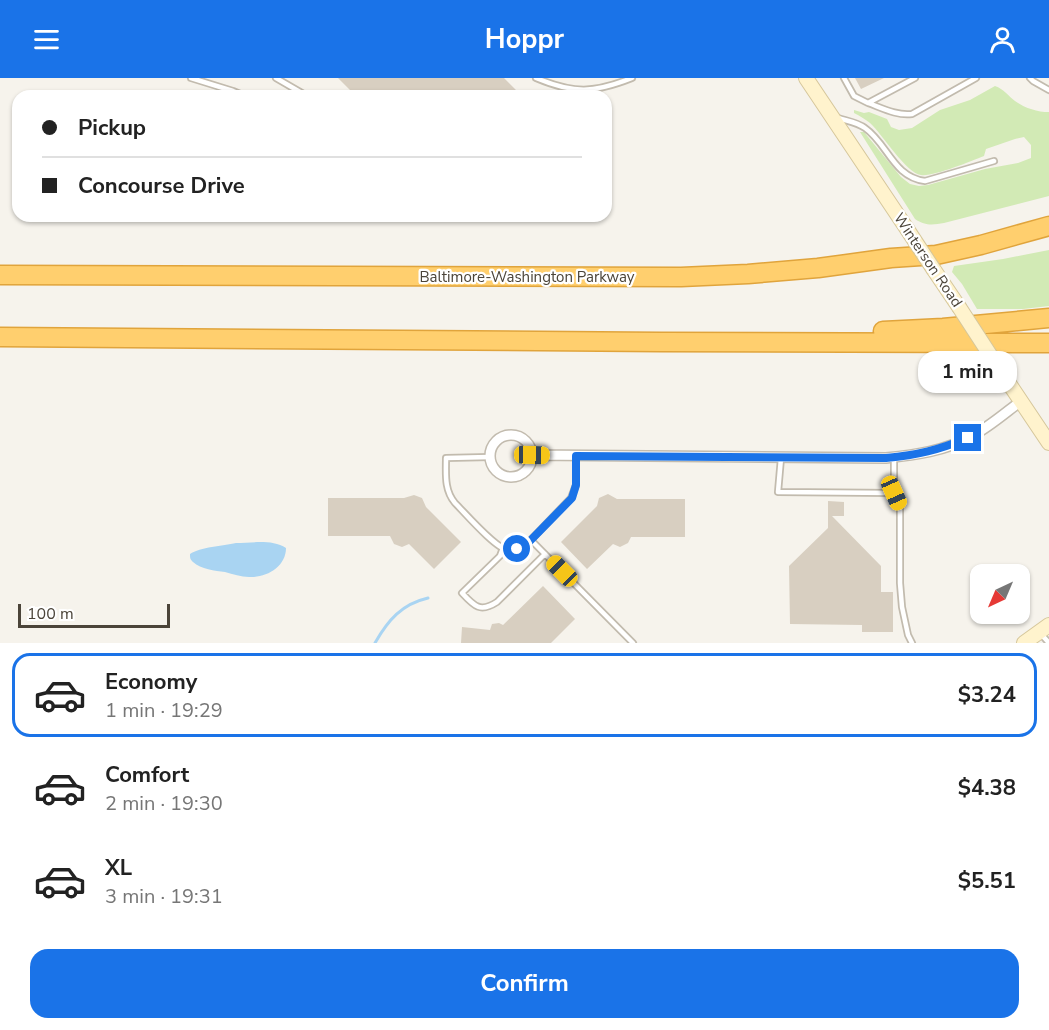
<!DOCTYPE html>
<html lang="en">
<head>
<meta charset="utf-8">
<style>
	:root { --surface:#fff; --page:#f2f2f2; --text:#222; --muted:#767676; --line:#e0e0e0; --accent:#1a73e8 }
	body { margin:0; font-family:"Nunito Sans",sans-serif; background:var(--page); color:var(--text); height:100vh; display:flex; flex-direction:column; font-size:22px; white-space:nowrap }
	* { box-sizing:border-box; margin:0 }
	p { font-size:20px; color:var(--muted) }
	.icon { flex:none; width:33px; height:33px; fill:none; stroke:currentColor; stroke-width:2; stroke-linecap:round; stroke-linejoin:round }
	.map { position:relative; height:565px; overflow:hidden }
	.details { display:flex; flex-direction:column; background:var(--surface); flex:1 }
	.details>* { flex:none }
	.guide { position:absolute; left:12px; top:12px; width:600px; height:132px; border-radius:18px; box-shadow:0 2px 4px #0004; display:grid; align-content:center; height:132px; padding:0 30px; background:var(--surface) }
	.needle { width:39px; rotate:224deg }
	.fabs { position:absolute; left:970px; top:486px; display:grid; gap:12px }
	.fabs a { display:grid; place-items:center; width:60px; height:60px; border-radius:12px; background:var(--surface); box-shadow:0 2px 4px #0004; font-size:30px }
	.scale { position:absolute; left:18px; bottom:15px; width:152px; box-sizing:border-box; padding-left:6px; border:3px solid #4b4439; border-top:0; font-size:16px; line-height:21px; white-space:nowrap; color:#4b4439; -webkit-text-stroke:4px #fff; paint-order:stroke }
	.end { position:absolute; width:27px; height:27px; margin:-14px; border:8px solid #1a73e8; background:#fff; box-shadow:0 0 0 3px #fff }
	.from { border-radius:50% }
	.bubble { position:absolute; height:42px; border-radius:18px; background:var(--surface); box-shadow:0 2px 4px #0004; font-size:20px; font-weight:700; line-height:42px; text-align:center }
	.car { position:absolute; width:18px; height:36px; margin:-18px -9px; border-radius:8px; box-shadow:0 0 4px 2px #0007; background:linear-gradient(#f5c518 24%,#345 0 40%,#f5c518 0 76%,#345 0 86%,#f5c518 0) }
	.guide b { display:flex; align-items:center; gap:21px; height:57px; font-size:22px }
	.guide b+b { border-top:2px solid var(--line) }
	.guide i { width:15px; height:15px; background:var(--text) }
	ul { padding:10px 0 0; list-style:none }
	li { display:flex; align-items:center; gap:18px; height:84px; margin:0 12px 9px; padding:0 18px; border:3px solid transparent; border-radius:18px }
	li div { flex:1 }
	li b { display:block; font-size:22px }
	li em { font-style:normal; font-weight:700 }
	li.selected { border-color:var(--accent) }
	li>.icon { width:54px; height:54px; stroke-width:1.5 }
	.button { display:flex; gap:12px; margin-top:auto; padding:12px 30px }
	.button a { flex:1; height:69px; border-radius:18px; background:var(--accent); color:#fff; font-size:24px; font-weight:700; line-height:69px; text-align:center }
	header { display:flex; justify-content:space-between; align-items:center; height:78px; padding:0 30px; background:var(--accent); color:#fff; font-size:27px; font-weight:700 }
	.map>svg:first-child { display:block }
	.green { fill:#d2eab5 }
	.water { fill:#a9d4f2 }
	.lines { fill:none; stroke-linecap:round; stroke-linejoin:round }
	.stream { stroke:#a9d4f2; stroke-width:3 }
	.building { fill:#d8cfc1 }
	.lane-casing { stroke:#c2bbae; stroke-width:8 }
	.street-casing { stroke:#c2bbae; stroke-width:12 }
	.secondary-casing { stroke:#d6c79b; stroke-width:16 }
	.highway-casing { stroke:#e0a43c; stroke-width:21 }
	.lane { stroke:#fff; stroke-width:4.5 }
	.street { stroke:#fff; stroke-width:9 }
	.secondary { stroke:#fff3cd; stroke-width:14 }
	.highway { stroke:#ffcf6e; stroke-width:18 }
	.secondary-bridge-casing { stroke:#d6c79b; stroke-width:16; stroke-linecap:butt }
	.secondary-bridge { stroke:#fff3cd; stroke-width:14 }
	.route { stroke:#1a73e8; stroke-width:8 }
	.labels { text-anchor:middle; dominant-baseline:central; stroke-width:4.5; stroke-linejoin:round; paint-order:stroke }
	.street-label { font-size:15px; fill:#4b4439; stroke:#fff }
</style>
</head>
<body>
<header><svg class="icon" aria-label="menu" viewBox="0 0 24 24"><path d="M4 6h16M4 12h16M4 18h16"/></svg>Hoppr<svg class="icon" aria-label="person" viewBox="0 0 24 24"><circle cx="12" cy="8" r="4"/><path d="M4 21q1-7 8-7t8 7"/></svg></header>
<div class="map">
<svg width="1049" height="565" viewBox="0 0 1049 565">
	<rect width="100%" height="100%" fill="#f6f3ec"/>
	<path class="green" d="M995,8C1004,11 1008,18 1015,23C1025,30 1037,34 1049,34V118L944,145C933,147 925,148 915,141L860,54H864L901,99L910,106L919,108L928,107L985,91L1018,85L1031,80V67L1024,59L1015,61L986,71L984,78C971,83 933,99 921,97C906,95 883,57 870,45C865,41 860,38 854,35V32L864,35L869,34L887,41L891,49L899,52L912,50L940,32L970,22Z
		M1049,172V228L1023,231H977L962,206L952,194L954,188L1003,181Z"/>
	<path class="water" d="M236,465C252,465 272,461 286,470C286,489 266,500 249,499C241,499 233,496 225,494C215,493 201,491 193,484C190,481 190,480 190,476C200,469 223,468 236,465Z"/>
	<g class="lines">
		<path class="stream" d="M375,565C388,542 402,526 428,520"/>
	</g>
	<path class="building" d="M338,0H504L517,13L512,18H344L350,12Z
		M855,0H884L861,11Z
		M608,416L617,421H685V459H631L628,465L620,469L613,466L587,491L561,464L597,428L599,420Z
		M414,417L422,420L426,429L461,464L434,491L409,466L402,469L394,466L390,458H328V420H404Z
		M828,423L844,424V438H832L881,488V514H893V554H862V547L790,546L789,488L828,450Z
		M543,508L575,541L551,565H461L462,549L490,552L492,546L499,545L503,547Z"/>
	<g class="lines">
		<g class="lane-casing">
			<path id="lane" d="M191,0L233,13L245,18
				M276,0L307,18
				M536,0C574,16 594,15 632,0
				M844,0L854,18L868,25L915,0
				M1030,0L1033,3L1049,12
				M868,25C882,30 897,38 912,36L976,0
				M838,40C847,43 857,44 865,50C888,66 893,99 925,103L994,83
				M490,379L446,380C446,396 444,412 455,425C465,435 496,471 508,472C515,473 521,470 526,467L571,420L576,407V378
				M781,380L778,414L894,415V380
				M894,415L900,427V505L902,529L908,557L912,565
				M531,462L633,565
				M503,470L500,478L462,515C474,528 480,535 497,524L545,476
				M1041,556L1049,565"/>
		</g>
		<g class="street-casing">
			<path id="street" d="M490 378a21 21 0 1 1 42 0a21 21 0 1 1-42 0Z
				M532,377L886,380C915,377 945,373 972,358C989,349 1005,335 1021,323"/>
		</g>
		<g class="secondary-casing">
			<path id="secondary" d="M806,0L907,151
				M934,192L959,229
				M998,289L1049,365
				M1024,565L1049,547"/>
		</g>
		<g class="highway-casing">
			<path id="highway" d="M0,197L681,199L748,196L818,190L891,180L936,177L981,167L1049,148
				M883,253L943,250L1049,240
				M0,259L661,264L1049,265"/>
		</g>
		<use href="#lane" class="lane"/>
		<use href="#street" class="street"/>
		<use href="#secondary" class="secondary"/>
		<use href="#highway" class="highway"/>
		<g class="secondary-bridge-casing">
			<path id="secondary-bridge" d="M907,151L934,192
				M959,229L998,289"/>
		</g>
		<use href="#secondary-bridge" class="secondary-bridge"/>
	</g>
	<g class="lines">
		<path class="route" d="M517,471L526,467L572,420L576,407V378L886,380C918,377 938,372 968,360"/>
	</g>
	<g class="labels">
		<g class="street-label">
			<text transform="translate(928 182) rotate(56)">Winterson Road</text>
			<text x="527" y="199">Baltimore-Washington Parkway</text>
		</g>
	</g>
</svg>
<div class="fabs">
<a><svg class="needle" viewBox="-14 -14 28 28"><path d="M0-13l5 13h-10z" fill="#e53935"/><path d="M0 13l5-13h-10z" fill="#767676"/></svg></a>
</div>
<div class="scale">100 m</div>
<i class="end from" style="left:517px;top:471px"></i>
<i class="end" style="left:968px;top:360px"></i>
<div class="bubble" style="left:918px;top:273px;width:99px">1 min</div>
<i class="car" style="left:532px;top:377px;rotate:91deg"></i>
<i class="car" style="left:894px;top:415px;rotate:156deg"></i>
<i class="car" style="left:562px;top:493px;rotate:315deg"></i>
<div class="guide">
<b><i class="from"></i>Pickup</b>
<b><i></i>Concourse Drive</b>
</div>
</div>
<section class="details">
<ul>
<li class="selected"><svg class="icon" aria-label="car" viewBox="0 0 24 24"><path d="M5 17H2v-5l4-1 3-4h7l3 4 3 1v5h-3M9 17h6M6 11h13"/><circle cx="7" cy="17" r="2"/><circle cx="17" cy="17" r="2"/></svg><div><b>Economy</b><p>1 min · 19:29</p></div><em>$3.24</em></li>
<li><svg class="icon" aria-label="car" viewBox="0 0 24 24"><path d="M5 17H2v-5l4-1 3-4h7l3 4 3 1v5h-3M9 17h6M6 11h13"/><circle cx="7" cy="17" r="2"/><circle cx="17" cy="17" r="2"/></svg><div><b>Comfort</b><p>2 min · 19:30</p></div><em>$4.38</em></li>
<li><svg class="icon" aria-label="car" viewBox="0 0 24 24"><path d="M5 17H2v-5l4-1 3-4h7l3 4 3 1v5h-3M9 17h6M6 11h13"/><circle cx="7" cy="17" r="2"/><circle cx="17" cy="17" r="2"/></svg><div><b>XL</b><p>3 min · 19:31</p></div><em>$5.51</em></li>
</ul>
<div class="button"><a>Confirm</a></div>
</section>
</body>
</html>
